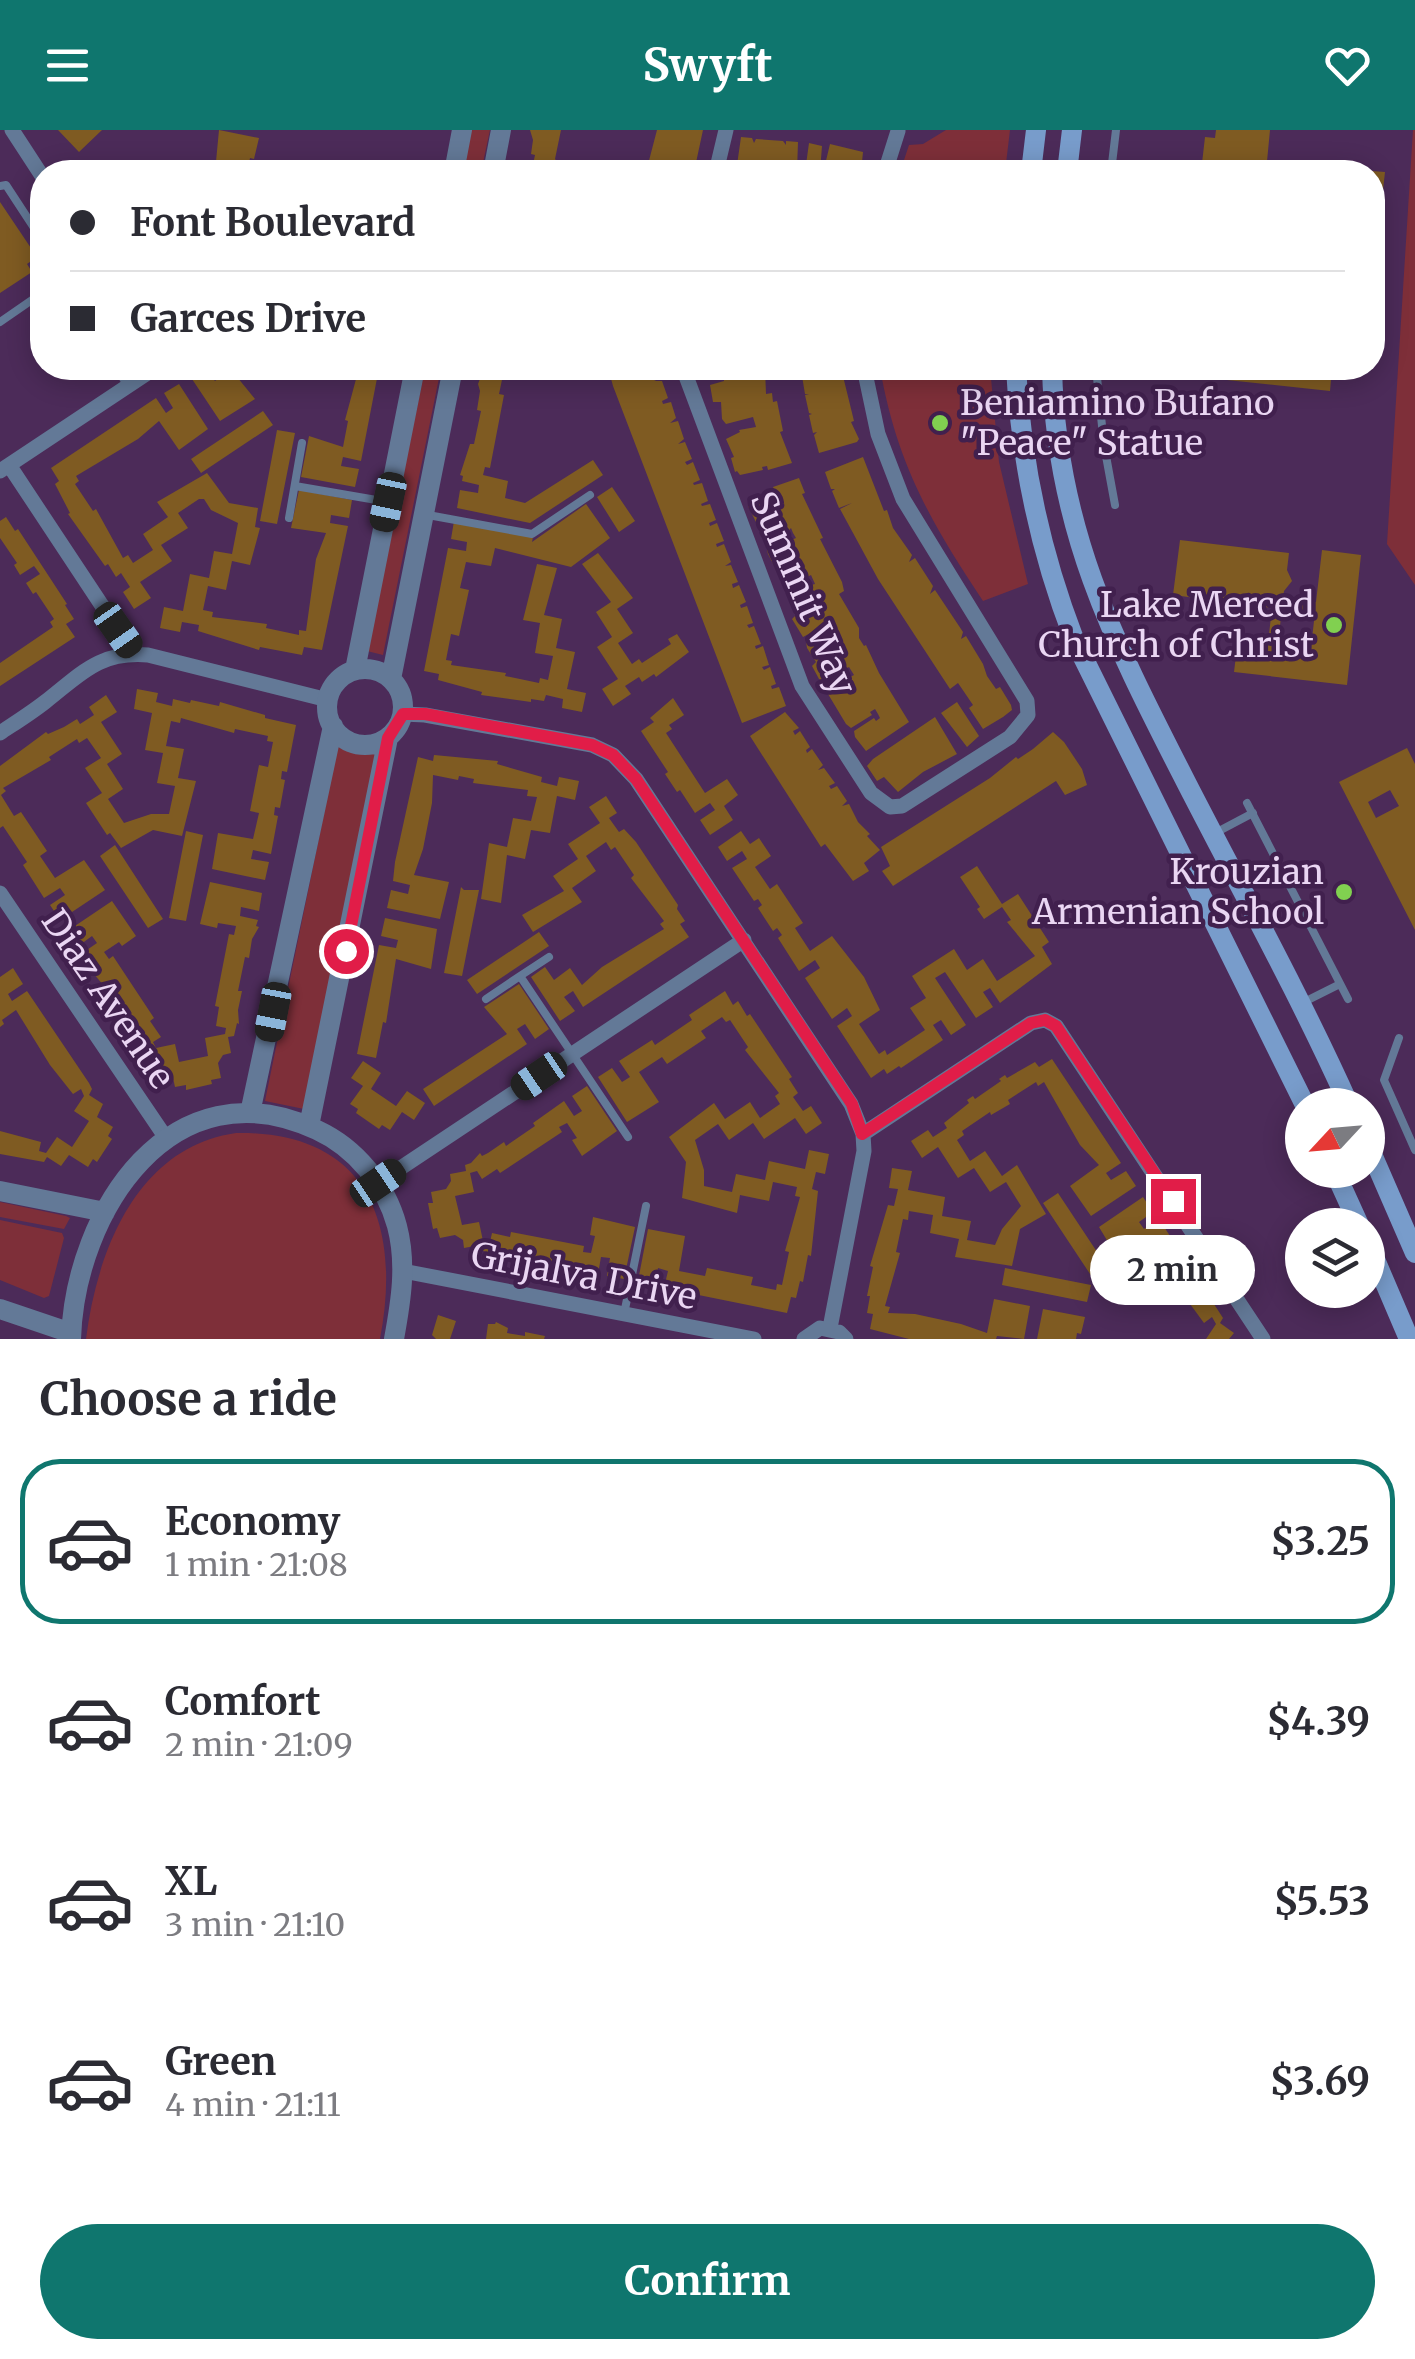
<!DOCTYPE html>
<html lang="en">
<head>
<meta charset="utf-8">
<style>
	:root { --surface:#fff; --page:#f7f7f7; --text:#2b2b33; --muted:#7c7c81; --line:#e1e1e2; --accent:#0f766e }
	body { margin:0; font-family:Merriweather,serif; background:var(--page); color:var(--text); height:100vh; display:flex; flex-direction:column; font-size:38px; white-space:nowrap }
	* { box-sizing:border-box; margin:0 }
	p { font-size:32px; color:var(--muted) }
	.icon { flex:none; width:55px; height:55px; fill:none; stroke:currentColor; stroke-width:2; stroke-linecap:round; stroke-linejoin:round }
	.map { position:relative; height:1209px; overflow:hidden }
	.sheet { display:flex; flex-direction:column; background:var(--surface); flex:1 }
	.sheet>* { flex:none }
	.banner { position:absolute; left:30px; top:30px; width:1355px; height:220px; border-radius:40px; box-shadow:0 5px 25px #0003; display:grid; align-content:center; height:220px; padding:0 40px; background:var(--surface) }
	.needle { width:65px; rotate:244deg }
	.fabs { position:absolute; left:1285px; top:958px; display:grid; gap:20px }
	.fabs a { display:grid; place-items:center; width:100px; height:100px; border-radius:50%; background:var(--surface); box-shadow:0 5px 25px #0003; font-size:50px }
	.end { position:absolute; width:45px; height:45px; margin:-22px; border:12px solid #e11d48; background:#fff; box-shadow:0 0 0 5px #fff }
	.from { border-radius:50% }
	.bubble { position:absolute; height:70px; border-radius:35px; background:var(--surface); box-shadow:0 5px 25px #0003; font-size:32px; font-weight:700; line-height:70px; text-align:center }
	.car { position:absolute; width:30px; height:60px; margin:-30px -15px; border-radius:12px; box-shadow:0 0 8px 2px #0007; background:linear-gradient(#222 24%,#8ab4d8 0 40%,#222 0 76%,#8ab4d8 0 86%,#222 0) }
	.banner b { display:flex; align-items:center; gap:35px; height:95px; font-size:38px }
	.banner b+b { border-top:2px solid var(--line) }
	.banner i { width:25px; height:25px; background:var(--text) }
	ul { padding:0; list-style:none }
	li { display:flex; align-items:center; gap:30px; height:165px; margin:0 20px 15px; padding:0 20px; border:5px solid transparent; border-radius:40px }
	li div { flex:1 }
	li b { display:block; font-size:38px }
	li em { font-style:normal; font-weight:700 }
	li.selected { border-color:var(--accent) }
	li>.icon { width:90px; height:90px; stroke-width:1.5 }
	h2 { padding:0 40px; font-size:45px; line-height:120px }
	.action { display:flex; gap:20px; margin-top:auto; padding:20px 40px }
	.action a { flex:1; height:115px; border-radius:60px; background:var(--accent); color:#fff; font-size:40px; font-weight:700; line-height:115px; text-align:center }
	header { display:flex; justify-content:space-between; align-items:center; height:130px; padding:0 40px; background:var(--accent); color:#fff; font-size:45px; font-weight:700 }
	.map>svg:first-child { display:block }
	.green { fill:#7e2f39 }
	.building { fill:#7f5b22; fill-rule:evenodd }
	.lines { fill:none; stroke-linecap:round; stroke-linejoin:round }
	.service { stroke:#637997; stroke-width:8 }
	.minor { stroke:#637997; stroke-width:15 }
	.tertiary { stroke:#637997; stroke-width:20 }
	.secondary { stroke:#789ccb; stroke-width:20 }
	.route { stroke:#e11d48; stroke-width:12 }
	.poi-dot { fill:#81d050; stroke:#41204e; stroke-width:4 }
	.labels { text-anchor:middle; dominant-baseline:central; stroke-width:9; stroke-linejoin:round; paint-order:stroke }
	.poi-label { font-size:35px; fill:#ead6f3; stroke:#41204e; text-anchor:end }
	.street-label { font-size:35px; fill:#ead6f3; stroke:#41204e }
</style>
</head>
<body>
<header><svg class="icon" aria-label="menu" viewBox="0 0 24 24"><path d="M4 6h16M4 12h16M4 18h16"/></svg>Swyft<svg class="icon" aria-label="heart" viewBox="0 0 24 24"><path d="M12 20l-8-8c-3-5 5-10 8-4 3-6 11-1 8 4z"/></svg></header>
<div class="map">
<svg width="1415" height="1209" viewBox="0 0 1415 1209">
	<rect width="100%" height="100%" fill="#4c2b59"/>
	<path class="green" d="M471,0H490L481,42H463Z
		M946,0H1010L1005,42H900L909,15L923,14Z
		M1413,0H1415V455L1387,414Z
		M425,238H441L383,525L367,521Z
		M880,238H990L999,332L1028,454L983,471C930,391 897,334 880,238Z
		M338,615L376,622L304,979L265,971Z
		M236,1003C368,1001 402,1094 380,1209H86C97,1121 137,1017 236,1003Z
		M0,1072L66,1086L70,1088L64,1099L0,1087Z
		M0,1090L62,1103L64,1108L49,1166L44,1168L0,1150Z"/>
	<path class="building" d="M58,0H102L79,22Z
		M219,0L259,8L254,29L250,28L247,42H215Z
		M530,0H561L555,29L559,34L558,42H527L528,38L532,39L535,25L531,24L533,10Z
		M657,0H703L694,42H646Z
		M1216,0H1270L1266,42H1201L1205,7L1215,8Z
		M741,7L752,8L754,13L756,9L783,11L786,15V11L798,12L797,42H736Z
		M809,13L822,16L820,42H805Z
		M830,14L863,22L861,42H828L824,39Z
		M1372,41L1385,42L1375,133H1372Z
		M0,72L37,127L27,134L32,142L0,163Z
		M203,238L215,251L222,246L216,238H239L233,242L255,269L220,291L190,246Z
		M359,238H379L361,331L343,327L341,336L359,339L355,357L301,347L309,306L343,317L348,291L345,290Z
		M630,238H657L661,248L654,251H662L668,268L662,271L663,274L671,272L676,288L670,293L678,291L684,309L678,314L685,312L692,329L685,332L687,335L693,332L700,350L693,353L694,355L702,353L708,371L701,374L702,376L710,374L716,390L709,393L710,396L717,393L724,411L716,414L717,417L724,414L731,432L725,436L731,435L738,452L732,454L733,458L739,455L746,472L740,475L741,478L747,476L753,493L747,495L749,498L754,496L761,514L755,516L756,519L763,516L769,535L762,537L764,540L770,537L776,554L771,556L772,559L779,557L786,576L742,593L613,256L610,245Z
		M739,238H765L766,264L772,263L773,272L777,271L783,301L780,302L792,333L768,340L767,336L762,337L763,340L740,345L737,341L735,342L731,328L734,327L726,309L740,302L739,300L756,297L753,287L726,294L722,289L721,272H713L710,255L724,251V248H741Z
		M801,238H841L854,291L851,292L859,309L857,312L819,323L814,305L817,302L813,303L809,285L812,284L809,283L805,265H809L805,264L802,246L806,244H802Z
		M1190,238H1332L1330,261L1189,246Z
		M483,241L503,245L499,264L504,265L490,338L485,337L483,345L508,351L505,368L525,373L593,330L603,345L530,393L457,378L460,360L478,363L479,355L462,351L463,346L460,345L470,314H474L481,281L477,280L480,261L478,254Z
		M179,254L208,299L179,320L159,291L138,309L76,346L79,351L75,354L93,381L96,379L123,428L128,425L133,433L153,420L143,404L168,387L157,372L207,343L229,373L258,378L255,397L260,398L250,435L232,431L226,460L208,456L203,480L213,482L212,487L267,494L266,498L299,505V500L306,501L316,429L326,403L291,398L299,360L352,370L349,388L331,385L330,393L348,396L322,520L304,517L302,525L260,517L259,520L198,501L199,495L182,492L180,502L160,498L164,477L183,481L190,444L209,448L214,421L232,424L238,393L211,380L204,369H199L178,383L188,398L161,415L172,431L140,452L151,468L134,479L123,462L130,457L121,443L116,447L108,434L105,436L68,384L70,383L55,354L59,351L51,338L156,268L166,283L173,278L164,263Z
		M263,281L273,295L201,343L191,329Z
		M277,300L295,303L277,394L260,391Z
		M863,327L884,381L887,380L893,398L912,425L909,432L915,428L933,456L930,464L935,460L963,502L961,509L966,506L983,534L987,546L996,559L1000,557L1011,575L1012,580L1003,587L983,599L969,578L973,575L958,553L950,559L878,449L840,379L852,373L839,378L832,361L835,359H831L825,342Z
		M799,348L805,363L802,364L823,408L820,409L842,452L844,461L839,464L859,498V508L864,516L866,515L879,543L909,592L866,621L855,607L854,601L874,588L876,591L880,588L878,584L875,579L870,582L872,585L851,598L846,594L828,564L831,563L828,558L854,545L849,537L845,539L846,542L826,553L819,549L812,536L816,532L807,518L806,511L832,501L827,491L823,494L824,496L803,507L792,489L797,484L788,467L801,461L799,458L815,454L811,445L807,447L808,449L786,459L768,424L767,420L796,408L793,403L791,398L784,406L764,408L748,376L750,369L775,363L773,357Z
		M612,357L635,391L619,402L597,367Z
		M586,374L610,408L571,437L495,418L491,436L466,432L460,458L469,460L459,506L451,504L446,530L452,531L451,535L506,543L505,546L539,553L540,548L548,550L553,526L535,523L540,493L523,490L537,434L557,438L544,485L562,489L556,518L575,522L567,559L586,563L582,582L562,578L563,569L546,565L544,571L531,569V572L481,565L482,562L438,550L439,544L424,541L448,418L466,421L467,412L451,409L454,391L533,407L532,412Z
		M6,387L15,401L18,399L67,474L65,475L74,489L66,494L75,507L0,556V533L53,497L50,492L54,489L36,462L33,464L26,453L40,444L34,436L20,445L14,435L17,433L0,408V391Z
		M1180,410L1289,423L1287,440L1292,451L1284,461L1283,468L1316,472L1322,420L1361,425L1347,555L1234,542L1238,509L1268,513L1272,478L1173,465ZM1282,478L1315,482L1311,518L1278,514Z
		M598,423L633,468L617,479L633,503L618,513L632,534L639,529L642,533L671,514L668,509L677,504L689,522L656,547L654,544L642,552L639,547L625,556L631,564L613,576L602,559L618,549L597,517L612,507L596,482L611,472L582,434Z
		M137,559L158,563L156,572L172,576L173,569L190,573L191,570L219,576L220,572L265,585V588L296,595L287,642L282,641L281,649L285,650L280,678L275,677L274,685L278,686L271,724L253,720L251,729L269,732L265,750L212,739L218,703L253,709L259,683L250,681L259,635L268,637L273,612L267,611L268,606L235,599L234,603L181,588L180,593L171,591L166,616L184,619L178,648L196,651L182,706L153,700L121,718L110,703L107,705L86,673L102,663L85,638L101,628L87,608L79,613L77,609L49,627L51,630L3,658L6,661L1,665L14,686L21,682L47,721L40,726L55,748L84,730L105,760L60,790L50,775L65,765L60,758L44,768L23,735L27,732L3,696L0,698V636L46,602L48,604L64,597L77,589L80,594L94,585L89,577L106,565L117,582L101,592L122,624L107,634L123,659L108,669L124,693L151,684H169L175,656L157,653L163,623L145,620L152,583L134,579Z
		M673,568L684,585L669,595L672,599L666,603L705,663L727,649L738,665L724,676L733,690L710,705L700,690L715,680L710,673L695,683L680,660L677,662L665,644L668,642L641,601L654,592L650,588Z
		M957,572L979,606L967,617L941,583Z
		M785,582L799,598L793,601L795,605L800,601L810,617L806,620L807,623L812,619L823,635L818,640L824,638L835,653L829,656L831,659L837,656L847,671L842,676L849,674L858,692L870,704L867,706L880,720L864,733L869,741L853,751L825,714L821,717L750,606Z
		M935,587L957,624L923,642L898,662L884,647L877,651L867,636L873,629Z
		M1053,602L1064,612L1082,639L1087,655L1065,665L1056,651L893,756L882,741L890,736L881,717L990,648L1016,627L1018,629L1033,619Z
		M1407,618L1415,634V800L1339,652ZM1390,660L1399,676L1376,688L1368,672Z
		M434,625L498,631L497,634L542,647L541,652L557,656L559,647L579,651L575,670L557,666L550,703L531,700L525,729L507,725L501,773L481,769L489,713L507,717L513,688L531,691L537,667L527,666L528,660L473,653L474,649L459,646L458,650L433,645L432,673L423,719L414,745L449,752L440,789L387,778L391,760L408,764L410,755L393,751L395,732L418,627L433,631Z
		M606,666L617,683L609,688L619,702L624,699L636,712L678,775L677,779L685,791L680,794L689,807L583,877L573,861L564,867L575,881L560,891L531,847L545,837L554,850L570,838L582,855L602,837L664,799L660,794L664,791L631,748L634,745L615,717L611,720L606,712L586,726L596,741L572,758L582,772L533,802L522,785L564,761L553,746L578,729L568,714L600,693L589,677Z
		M186,701L203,705L186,791L169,788Z
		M741,701L750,714L759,708L771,726L755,737L770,759L777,754L803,793L795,798L810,821L832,806L864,847L880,880L859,894L879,924L885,920L887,925L925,900L910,878L926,868L912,846L954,819L967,840L983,829L997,851L1035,826L1007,792L1011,790L1002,777L984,789L977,779L980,777L960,747L977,736L1002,774L1018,764L1049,812L1042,817L1052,834L1000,873L990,858L983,862L993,877L976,888L945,842L935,848L966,895L951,905L941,890L933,895L943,910L901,938L899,936L887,944L884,939L871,948L837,896L852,886L847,878L832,889L805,848L820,838L815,830L799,841L778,808L782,805L777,798L773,801L758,778L762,775L758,769L754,771L732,738L747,729L742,721L727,731L718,717Z
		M115,715L163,789L148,798L100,726Z
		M210,752L262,763L259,781L241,777L240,786L258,790L256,796L259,797L252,809L249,828L245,827L238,861H242L238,880L239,894L237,893L234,906L228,907L231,923L223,925L218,933L221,948L211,950L212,954L186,960V955L175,957L172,943L164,937L157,938L154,923L150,926L140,912L138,914L123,885L127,883L107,854L104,856L83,831L85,830L81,824L97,813L92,806L77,817L66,802L112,771L136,806L122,816L119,812L104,822L109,829L113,826L154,888L150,891L161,907L153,912L156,918L175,914L179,932L208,926L205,908L225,904L226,898L216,896L219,877L215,876L229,804L234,805L236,796L218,793L217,798L200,794Z
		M461,757L464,760H479L462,846L444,843Z
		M385,788L437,799L431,839L396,829L386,893L383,892L376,928L357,924L379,815L396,818L398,810L381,806Z
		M539,802L549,816L477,864L467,850Z
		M13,838L23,854L8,864L12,871L27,861L89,953L92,959L89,965L103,974L97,987L113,997L108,1006L112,1009L97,1032L93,1029L88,1037L69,1025L61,1036L47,1027L44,1032L0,1024V1001L41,1012L39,1021L46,1023L57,1007L72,1017L89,991L74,981L84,966L81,959L73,964L50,935L16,880L2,890L4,894L0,897V847Z
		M519,854L549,899L535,909L525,894L517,899L527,914L434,976L423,959L507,904L484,877Z
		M725,861L733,875L738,871L747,886L750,884L792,947L789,949L798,963L793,967L803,981L811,976L822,993L806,1004L795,988L764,1009L753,993L729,1010L718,994L695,1010L704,1040V1056L732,1062L736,1044L765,1050L769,1031L805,1039L809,1020L829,1024L825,1044L816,1042L812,1059L818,1061L811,1126L808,1125L803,1152L800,1151L796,1168L791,1167L787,1183L664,1158L668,1141L658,1138L655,1155L638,1151L648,1099L685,1106L679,1141L705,1146L707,1138L753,1147L751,1155L776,1160L777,1154L782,1155L789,1122L785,1121L800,1067L795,1066L797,1057L773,1052L769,1071L740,1065L737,1083L682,1068L686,1032L669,1007L714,973L725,989L750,972L760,988L780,974L775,966L779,963L745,920L748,917L730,890L726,892L722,887L701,901L706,908L667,934L662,927L639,942L659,972L627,992L598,947L612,938L622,952L630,947L619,931L652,910L655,915L692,890L689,885Z
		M1052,929L1121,1033L1106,1043L1111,1050L1126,1041L1136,1056L1091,1086L1070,1056L1099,1035L1080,1015L1044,952L1038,956L1036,952L1008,970L1010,974L991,985L990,982L962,1001L964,1005L957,1010L970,1031L985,1021L1002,1046L1017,1035L1046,1084L1020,1099L1012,1136L955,1127L959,1109L930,1103L933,1085L909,1081L908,1090L903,1089L896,1122L900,1123L885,1176L890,1177L888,1183L915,1184L961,1194L987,1203L994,1169L1030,1176L1024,1209L997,1206L996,1209H909L870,1199L873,1184L867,1183L870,1166H867L873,1137L870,1136L888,1075L894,1076L898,1059L889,1058L892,1038L912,1041L908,1060L945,1067L942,1086L971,1091L967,1110L995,1115L1002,1099L1021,1076L1006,1052L990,1062L974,1038L958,1048L938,1017L922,1028L911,1011L928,1000L933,1007L947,998L944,993L969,973L967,970L973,966L975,969L1001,951L999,949L1005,945L1007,948L1035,932L1039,937Z
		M363,931L381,943L371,959L396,976L407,961L425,973L414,990L402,982L390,1000L382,995L379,999L356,983L358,979L350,974L363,956L351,948Z
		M587,956L617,1001L582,1026L572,1010L577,1008L567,993L559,997L562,1002L500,1043L497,1039L482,1049L477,1041L470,1043L474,1062L455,1066L462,1095L479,1092L483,1111L490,1112L492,1103L510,1107L511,1102L584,1116L583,1122L591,1123L595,1106L590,1105L593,1087L635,1097L624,1149L607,1146L610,1128L601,1127L598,1144L527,1125L526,1129L494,1126L482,1120L480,1115L464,1118L463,1110L455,1105L440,1108L437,1098L433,1099L428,1073H433L431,1062L446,1059L451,1051L450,1044L466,1041L465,1035L471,1033L480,1023L482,1026L488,1023L504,1012L506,1016L535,996L533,993L564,971L574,986L582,981L572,966Z
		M1058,1063L1109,1140L1094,1150L1043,1073Z
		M1143,1067L1153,1082L1139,1092L1144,1099L1159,1089L1223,1188L1220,1193L1234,1203L1229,1209H1206L1216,1194L1212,1187L1204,1193L1160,1133L1162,1131L1148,1109L1121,1132L1108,1112L1099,1097Z
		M1005,1138L1091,1155L1087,1172L1002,1155Z
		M1043,1179L1085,1187L1081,1204L1077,1203L1076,1209H1037Z
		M438,1185L456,1191L450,1209H436L432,1205Z
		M496,1192L508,1198L507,1203L525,1206V1202L545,1206L544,1209H486L488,1194H495Z"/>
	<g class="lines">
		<path class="service" d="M1111,42L1116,0
			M0,56L6,55L42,110
			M0,192L42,163
			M116,238L127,254
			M1096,238L1104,315L1115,375
			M295,356L388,372
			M428,385L532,404L590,365
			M289,388L302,313
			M1247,673L1348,869
			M1217,702L1253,683
			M549,827L520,846L628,1007
			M486,869L520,846
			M1304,872L1340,854
			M1399,908L1384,950L1415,1020
			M624,1184L646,1076"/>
		<path class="minor" d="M12,0L42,46
			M716,42L726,0
			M885,42L898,1
			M683,238L802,556L871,663L890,677L902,676L1010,607L1028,585L1027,571L903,369L878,304L864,238
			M9,335L134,524
			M0,341L155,238
			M403,584L425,585L592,615L613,625L636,649L851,974L863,1004L864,1021L830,1198
			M0,603C15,593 31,583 45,572C81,544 99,521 148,525L328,570
			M0,763L166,1008
			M863,1004L1031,893L1045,890L1056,896L1263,1209
			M378,1053L744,810
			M403,1141L754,1209
			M804,1209L820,1198L839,1202L846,1209"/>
		<path class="tertiary" d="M454,42L462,0
			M493,42L501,0
			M327 577a38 38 0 1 1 76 0a38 38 0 1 1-76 0Z
			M355,540L415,238
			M391,549L453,238
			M250,983L333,596
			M309,996L388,608
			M0,1061L105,1082
			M0,1179L71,1203
			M71,1209C75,1081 172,932 317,1000C356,1018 386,1055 397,1096C407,1134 401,1171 394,1209"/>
		<path class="secondary" d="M1031,42L1036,0
			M1067,42L1072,0
			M1016,238C1021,332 1040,421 1074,509L1305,975
			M1052,238C1056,401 1115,513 1187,654C1242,761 1300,866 1349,975
			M1368,1015L1415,1123
			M1334,1040L1359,1095
			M1368,1113L1409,1209"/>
	</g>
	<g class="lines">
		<path class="route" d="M346,821L388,608L403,584H425L592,615L613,625L636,649L852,974L862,1004L1031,893L1045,890L1056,896L1173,1071"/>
	</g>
	<g class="poi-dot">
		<circle cx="940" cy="293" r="10"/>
		<circle cx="1334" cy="495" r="10"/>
		<circle cx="1344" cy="762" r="10"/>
	</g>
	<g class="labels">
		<g class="poi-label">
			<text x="960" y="273" text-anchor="start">Beniamino Bufano<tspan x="960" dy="40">"Peace" Statue</tspan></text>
			<text x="1314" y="475">Lake Merced<tspan x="1314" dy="40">Church of Christ</tspan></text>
			<text x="1324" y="742">Krouzian<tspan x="1324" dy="40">Armenian School</tspan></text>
		</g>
		<g class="street-label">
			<text transform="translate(803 463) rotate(67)">Summit Way</text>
			<text transform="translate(108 869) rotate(56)">Diaz Avenue</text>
			<text transform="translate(584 1146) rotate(11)">Grijalva Drive</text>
		</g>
	</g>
</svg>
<div class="fabs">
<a><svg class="needle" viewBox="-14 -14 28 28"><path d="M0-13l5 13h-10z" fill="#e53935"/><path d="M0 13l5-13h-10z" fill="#7c7c81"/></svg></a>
<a><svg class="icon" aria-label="layers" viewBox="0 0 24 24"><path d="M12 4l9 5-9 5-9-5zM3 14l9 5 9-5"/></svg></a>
</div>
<i class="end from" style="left:346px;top:821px"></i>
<i class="end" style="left:1173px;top:1071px"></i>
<div class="bubble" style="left:1090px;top:1105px;width:165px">2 min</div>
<i class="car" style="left:388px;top:372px;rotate:192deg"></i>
<i class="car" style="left:118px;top:500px;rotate:145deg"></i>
<i class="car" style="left:273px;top:882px;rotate:191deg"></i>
<i class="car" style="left:539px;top:946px;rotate:236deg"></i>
<i class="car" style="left:378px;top:1053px;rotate:56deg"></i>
<div class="banner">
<b><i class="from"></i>Font Boulevard</b>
<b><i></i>Garces Drive</b>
</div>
</div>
<section class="sheet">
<h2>Choose a ride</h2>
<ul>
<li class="selected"><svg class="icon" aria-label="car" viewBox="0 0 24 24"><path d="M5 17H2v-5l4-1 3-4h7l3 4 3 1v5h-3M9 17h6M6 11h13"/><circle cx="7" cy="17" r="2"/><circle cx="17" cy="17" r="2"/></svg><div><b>Economy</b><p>1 min · 21:08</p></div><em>$3.25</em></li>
<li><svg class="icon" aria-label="car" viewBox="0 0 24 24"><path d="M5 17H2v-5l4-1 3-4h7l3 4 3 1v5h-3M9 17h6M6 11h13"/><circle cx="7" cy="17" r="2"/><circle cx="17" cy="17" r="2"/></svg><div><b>Comfort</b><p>2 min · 21:09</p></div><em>$4.39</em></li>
<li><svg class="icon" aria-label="car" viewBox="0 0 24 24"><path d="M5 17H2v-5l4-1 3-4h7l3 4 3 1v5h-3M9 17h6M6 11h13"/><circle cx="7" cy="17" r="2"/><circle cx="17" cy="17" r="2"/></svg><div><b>XL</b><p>3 min · 21:10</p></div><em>$5.53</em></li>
<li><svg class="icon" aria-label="car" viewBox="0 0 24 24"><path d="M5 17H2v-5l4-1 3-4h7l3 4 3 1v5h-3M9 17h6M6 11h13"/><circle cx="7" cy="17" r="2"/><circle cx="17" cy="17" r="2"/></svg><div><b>Green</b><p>4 min · 21:11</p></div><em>$3.69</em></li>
</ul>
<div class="action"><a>Confirm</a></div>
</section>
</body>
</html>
